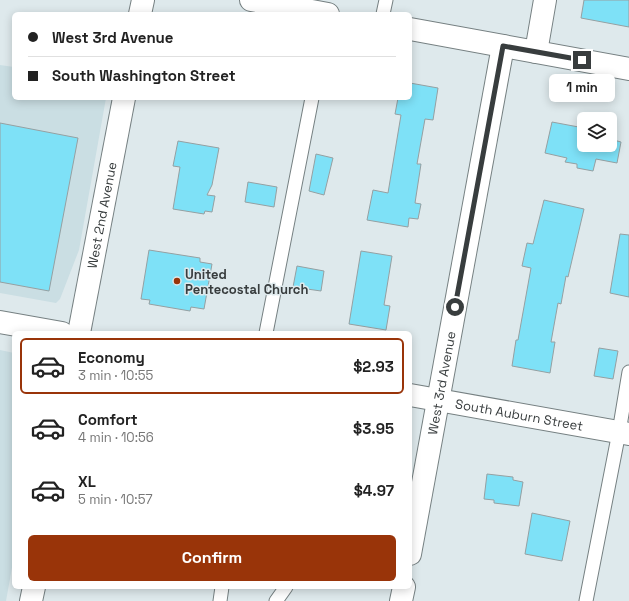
<!DOCTYPE html>
<html lang="en">
<head>
<meta charset="utf-8">
<style>
	:root { --surface:#fff; --page:#f2f2f2; --text:#222; --muted:#767676; --line:#e0e0e0; --accent:#993409 }
	body { margin:0; font-family:"Space Grotesk",sans-serif; background:var(--page); color:var(--text); height:100vh; display:flex; flex-direction:column; font-size:15px; white-space:nowrap }
	* { box-sizing:border-box; margin:0 }
	p { font-size:13px; color:var(--muted) }
	.icon { flex:none; width:22px; height:22px; fill:none; stroke:currentColor; stroke-width:2; stroke-linecap:round; stroke-linejoin:round }
	.map { position:relative; flex:1; overflow:hidden }
	.sheet { position:absolute; left:12px; top:331px; width:400px; height:258px; display:flex; flex-direction:column; background:var(--surface); border-radius:6px; box-shadow:0 2px 10px #0003 }
	.sheet>* { flex:none }
	.banner { position:absolute; left:12px; top:12px; width:400px; height:88px; border-radius:6px; box-shadow:0 2px 10px #0003; display:grid; align-content:center; height:88px; padding:0 16px; background:var(--surface) }
	.tools { position:absolute; left:577px; top:112px; display:grid; gap:8px }
	.tools a { display:grid; place-items:center; width:40px; height:40px; border-radius:6px; background:var(--surface); box-shadow:0 2px 10px #0003; font-size:20px }
	.end { position:absolute; width:18px; height:18px; margin:-9px; border:5px solid #383d3e; background:#fff; box-shadow:0 0 0 2px #fff }
	.from { border-radius:50% }
	.bubble { position:absolute; height:28px; border-radius:6px; background:var(--surface); box-shadow:0 2px 10px #0003; font-size:13px; font-weight:700; line-height:28px; text-align:center }
	.banner b { display:flex; align-items:center; gap:14px; height:38px; font-size:15px }
	.banner b+b { border-top:1px solid var(--line) }
	.banner i { width:10px; height:10px; background:var(--text) }
	ul { padding:7px 0 0; list-style:none }
	li { display:flex; align-items:center; gap:12px; height:56px; margin:0 8px 6px; padding:0 8px; border:2px solid transparent; border-radius:6px }
	li div { flex:1 }
	li b { display:block; font-size:15px }
	li em { font-style:normal; font-weight:700 }
	li.on { border-color:var(--accent) }
	li>.icon { width:36px; height:36px; stroke-width:1.5 }
	.primary-button { display:flex; gap:8px; margin-top:auto; padding:8px 16px }
	.primary-button a { flex:1; height:46px; border-radius:6px; background:var(--accent); color:#fff; font-size:16px; font-weight:700; line-height:46px; text-align:center }
	.map>svg:first-child { display:block }
	.built { fill:#cadee3 }
	.building { fill:#7ee1f7; stroke:#95a0a2 }
	.lines { fill:none; stroke-linecap:round; stroke-linejoin:round }
	.service-casing { stroke:#768082; stroke-width:15 }
	.minor-casing { stroke:#768082; stroke-width:24 }
	.tertiary-casing { stroke:#768082; stroke-width:24 }
	.secondary-casing { stroke:#768082; stroke-width:24 }
	.service { stroke:#fff; stroke-width:13 }
	.minor { stroke:#fff; stroke-width:22 }
	.tertiary { stroke:#fff; stroke-width:22 }
	.secondary { stroke:#fff; stroke-width:22 }
	.route { stroke:#383d3e; stroke-width:5 }
	.poi-dot { fill:#993409; stroke:#dee9ec; stroke-width:1.5 }
	.labels { text-anchor:middle; dominant-baseline:central; stroke-width:3; stroke-linejoin:round; paint-order:stroke }
	.street-label { font-size:13px; fill:#383d3e; stroke:#dee9ec }
	.poi-label { font-size:13px; font-weight:bold; fill:#383d3e; stroke:#dee9ec; text-anchor:start }
</style>
</head>
<body>
<div class="map">
<svg width="629" height="601" viewBox="0 0 629 601">
	<rect width="100%" height="100%" fill="#dee9ec"/>
	<path class="built" d="M0,65L14,67V98H106L79,250L60,299L56,303L0,293Z
		M0,350L14,353V556L6,601H0Z"/>
	<path class="building" d="M584,0H629V27L581,18Z
		M410,83L438,88L433,120L425,119L417,164H421L415,203L421,204L418,219L409,218L408,227L367,220L373,190L388,193L401,115L395,114L398,98H410Z
		M552,122L584,128V145H610V139L621,142L617,163L596,159L593,171L577,168V164L565,162L567,158L545,153Z
		M0,123L78,138L49,291L0,282Z
		M178,141L219,148L212,185L207,195L215,196L212,212L205,211L204,214L173,209L180,167L173,166Z
		M316,154L333,158L324,195L309,191Z
		M248,182L277,187L274,207L245,202Z
		M544,200L584,209L568,277L566,276L561,304L558,303L551,342H555L550,373L512,366L516,340H518L531,268L522,266L527,243L533,244Z
		M620,234L629,235V297L610,293Z
		M149,250L200,258V262L212,264L204,309L191,307L190,311L149,304L150,300L141,299Z
		M361,251L392,256L384,305L390,306L386,330L349,324Z
		M297,266L324,271L321,291L293,287Z
		M599,348L618,351L613,379L594,376Z
		M487,474L513,477V480L523,482L519,506L494,503V500L484,499Z
		M532,513L570,521L562,561L525,554Z"/>
	<g class="lines">
		<g class="service-casing">
			<path id="service" d="M383,14L386,0
				M266,333L312,98
				M220,601L222,587
				M276,601L286,587
				M586,601L619,432L629,372"/>
		</g>
		<g class="minor-casing">
			<g id="minor">
				<path d="M140,14L143,0"/>
				<path d="M536,52L545,0"/>
				<path id="s1" d="M79,333L124,98"/>
				<path id="s2" d="M410,554L503,46"/>
				<path d="M31,601L34,587"/>
				<path d="M401,601L404,587"/>
			</g>
		</g>
		<g class="tertiary-casing">
			<g id="tertiary">
				<path d="M0,322L62,333"/>
				<path id="s3" d="M410,395L629,434"/>
			</g>
		</g>
		<g class="secondary-casing">
			<path id="secondary" d="M251,0L328,14
				M410,29L629,69"/>
		</g>
		<use href="#service" class="service"/>
		<use href="#minor" class="minor"/>
		<use href="#tertiary" class="tertiary"/>
		<use href="#secondary" class="secondary"/>
	</g>
	<g class="lines">
		<path class="route" d="M455,307L503,46L582,60"/>
	</g>
	<circle class="poi-dot" cx="177" cy="281" r="4"/>
	<g class="labels">
		<g class="street-label">
			<text stroke="none"><textPath href="#s1" startOffset="120">West 2nd Avenue</textPath></text>
			<text stroke="none"><textPath href="#s2" startOffset="174">West 3rd Avenue</textPath></text>
			<text stroke="none"><textPath href="#s3" startOffset="111">South Auburn Street</textPath></text>
		</g>
		<g class="poi-label">
			<text x="185" y="274">United<tspan x="185" dy="15">Pentecostal Church</tspan></text>
		</g>
	</g>
</svg>
<div class="tools">
<a><svg class="icon" aria-label="layers" viewBox="0 0 24 24"><path d="M12 4l9 5-9 5-9-5zM3 14l9 5 9-5"/></svg></a>
</div>
<i class="end from" style="left:455px;top:307px"></i>
<i class="end" style="left:582px;top:60px"></i>
<div class="bubble" style="left:549px;top:74px;width:66px">1 min</div>
<div class="banner">
<b><i class="from"></i>West 3rd Avenue</b>
<b><i></i>South Washington Street</b>
</div>
<section class="sheet">
<ul>
<li class="on"><svg class="icon" aria-label="car" viewBox="0 0 24 24"><path d="M5 17H2v-5l4-1 3-4h7l3 4 3 1v5h-3M9 17h6M6 11h13"/><circle cx="7" cy="17" r="2"/><circle cx="17" cy="17" r="2"/></svg><div><b>Economy</b><p>3 min · 10:55</p></div><em>$2.93</em></li>
<li><svg class="icon" aria-label="car" viewBox="0 0 24 24"><path d="M5 17H2v-5l4-1 3-4h7l3 4 3 1v5h-3M9 17h6M6 11h13"/><circle cx="7" cy="17" r="2"/><circle cx="17" cy="17" r="2"/></svg><div><b>Comfort</b><p>4 min · 10:56</p></div><em>$3.95</em></li>
<li><svg class="icon" aria-label="car" viewBox="0 0 24 24"><path d="M5 17H2v-5l4-1 3-4h7l3 4 3 1v5h-3M9 17h6M6 11h13"/><circle cx="7" cy="17" r="2"/><circle cx="17" cy="17" r="2"/></svg><div><b>XL</b><p>5 min · 10:57</p></div><em>$4.97</em></li>
</ul>
<div class="primary-button"><a>Confirm</a></div>
</section>
</div>
</body>
</html>
